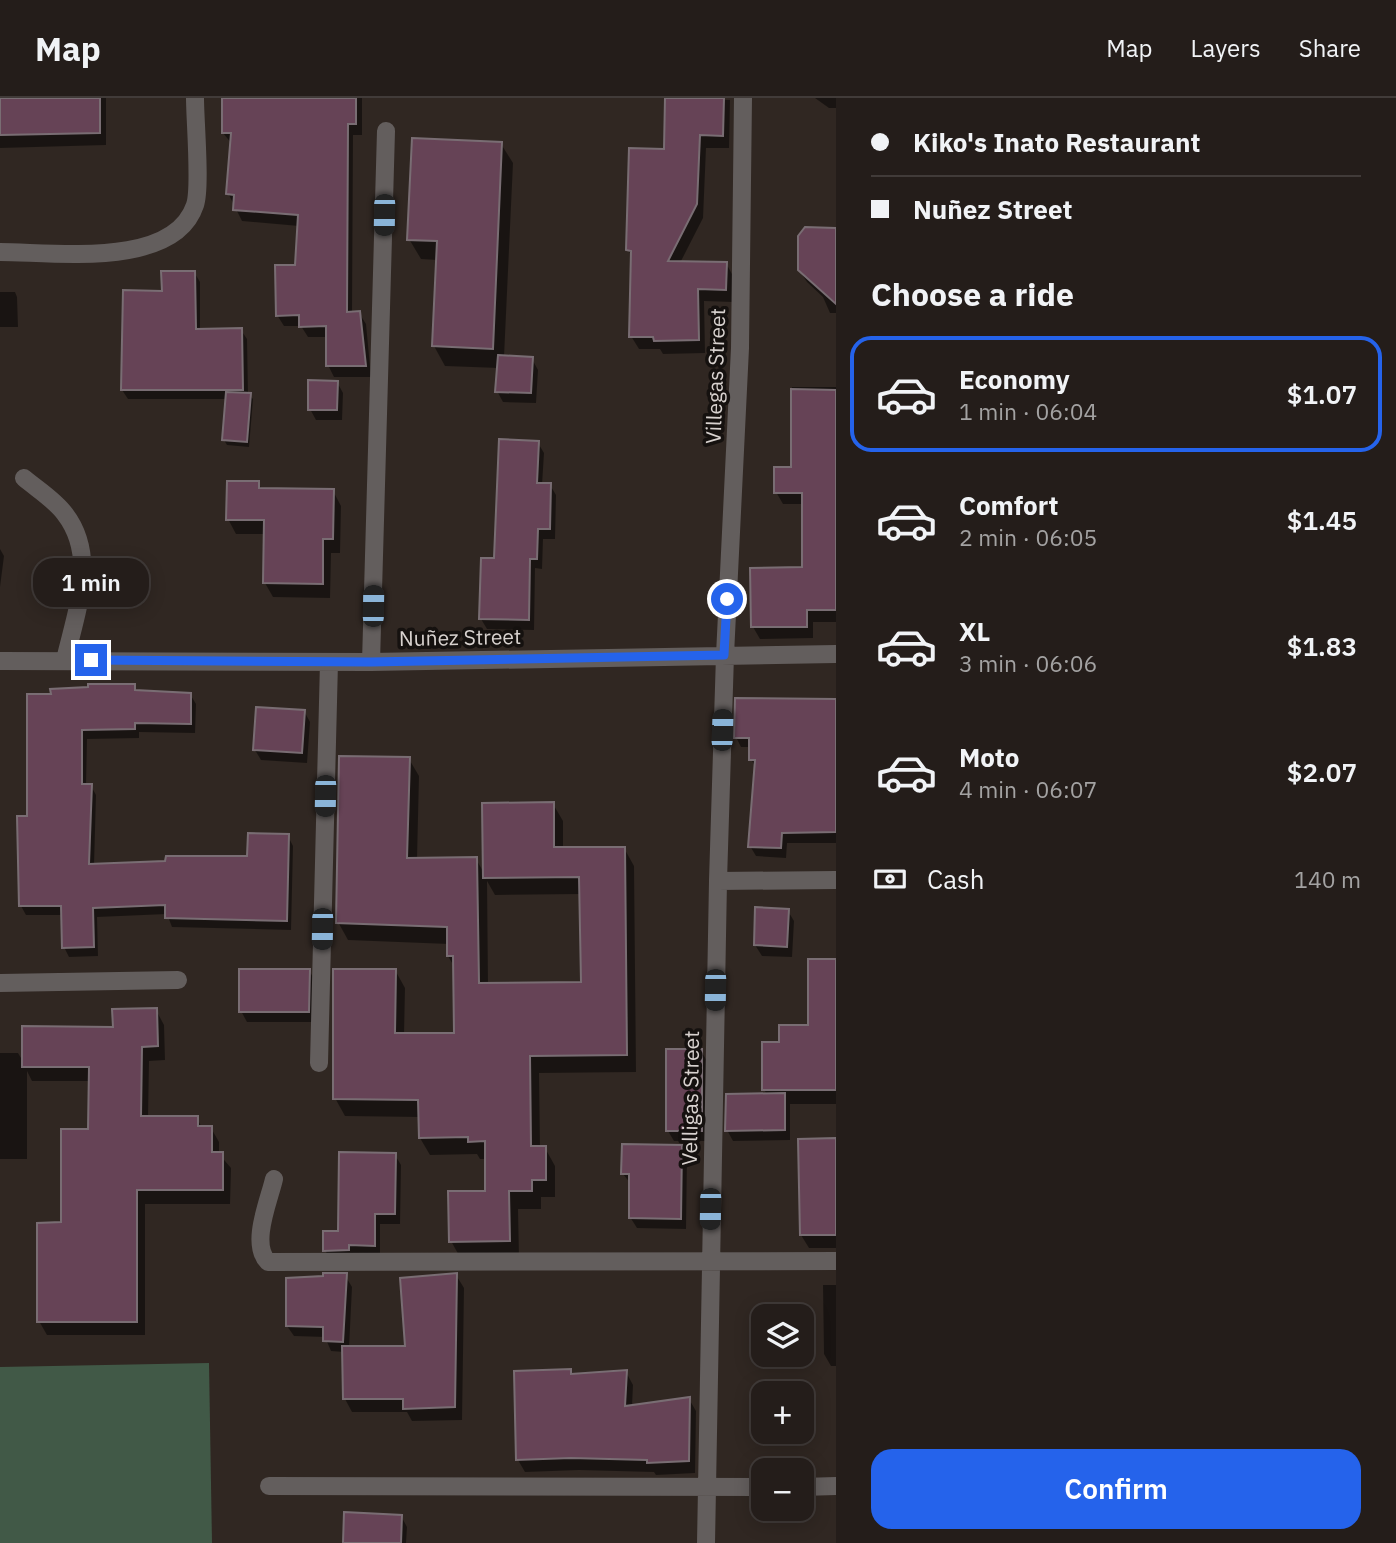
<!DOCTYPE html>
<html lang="en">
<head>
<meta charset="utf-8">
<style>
	:root { --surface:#241d1a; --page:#2c2623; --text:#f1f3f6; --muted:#a3a2a2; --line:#413b39; --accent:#2563eb }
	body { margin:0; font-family:"IBM Plex Sans",sans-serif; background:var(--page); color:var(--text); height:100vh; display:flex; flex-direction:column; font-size:26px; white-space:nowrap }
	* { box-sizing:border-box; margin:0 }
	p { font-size:23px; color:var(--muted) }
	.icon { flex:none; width:38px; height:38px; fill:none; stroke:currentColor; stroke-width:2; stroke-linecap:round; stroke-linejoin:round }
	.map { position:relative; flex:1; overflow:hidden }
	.panel { display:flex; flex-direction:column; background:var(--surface); width:560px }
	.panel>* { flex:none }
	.banner { display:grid; align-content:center; height:154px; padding:0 35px; background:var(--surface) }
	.controls { position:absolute; left:751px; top:1206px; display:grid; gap:14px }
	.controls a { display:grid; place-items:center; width:63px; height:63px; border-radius:14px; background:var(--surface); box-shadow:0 4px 18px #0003,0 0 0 2px var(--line); font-size:35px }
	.end { position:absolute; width:32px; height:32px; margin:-16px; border:9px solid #2563eb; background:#fff; box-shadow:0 0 0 4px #fff }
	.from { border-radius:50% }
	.bubble { position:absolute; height:49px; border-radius:21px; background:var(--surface); box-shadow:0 4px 18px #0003,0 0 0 2px var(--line); font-size:23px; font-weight:600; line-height:49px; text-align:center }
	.car { position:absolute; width:21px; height:42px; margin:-21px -10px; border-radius:9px; box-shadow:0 0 5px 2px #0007; background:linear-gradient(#222 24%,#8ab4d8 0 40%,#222 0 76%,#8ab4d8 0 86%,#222 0) }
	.banner b { display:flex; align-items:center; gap:24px; height:66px; font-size:26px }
	.banner b+b { border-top:2px solid var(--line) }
	.banner i { width:18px; height:18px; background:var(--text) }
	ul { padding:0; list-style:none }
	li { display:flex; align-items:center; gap:21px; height:116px; margin:0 14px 10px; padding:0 21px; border:4px solid transparent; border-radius:21px }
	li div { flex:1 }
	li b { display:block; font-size:26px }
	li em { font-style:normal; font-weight:600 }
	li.current { border-color:var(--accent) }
	li>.icon { width:63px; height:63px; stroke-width:1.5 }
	h2 { padding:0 35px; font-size:32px; line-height:84px }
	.pay { display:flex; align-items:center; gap:18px; height:77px; padding:0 35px; font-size:26px }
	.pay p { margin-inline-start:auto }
	.button { display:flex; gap:14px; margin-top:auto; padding:14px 35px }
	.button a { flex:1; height:80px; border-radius:21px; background:var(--accent); color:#fff; font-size:28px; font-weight:600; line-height:80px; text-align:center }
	header { display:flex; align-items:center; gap:42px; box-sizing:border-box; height:98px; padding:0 35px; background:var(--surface); border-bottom:2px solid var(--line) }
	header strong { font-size:33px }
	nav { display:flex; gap:38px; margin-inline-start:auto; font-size:24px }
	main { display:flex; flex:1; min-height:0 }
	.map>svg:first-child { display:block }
	.green { fill:#415947 }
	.shadow { fill:#0007; fill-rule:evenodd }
	.building { fill:#664356; stroke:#796d73; stroke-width:2 }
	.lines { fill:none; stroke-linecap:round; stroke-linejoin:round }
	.minor { stroke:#635e5d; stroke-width:18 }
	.route { stroke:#2563eb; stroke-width:9 }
	.labels { text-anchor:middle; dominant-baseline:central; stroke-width:7; stroke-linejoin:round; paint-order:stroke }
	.street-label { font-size:21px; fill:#d8d2cf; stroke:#15110f }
</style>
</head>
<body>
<header>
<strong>Map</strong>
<nav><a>Map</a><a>Layers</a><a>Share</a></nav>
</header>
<main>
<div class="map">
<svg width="836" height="1445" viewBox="0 0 836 1445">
	<rect width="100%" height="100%" fill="#302722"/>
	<path class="green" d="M209,1265L212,1445H0V1269Z"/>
	<path class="shadow" d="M0,0H106V47L0,50Z
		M224,0H362V37H353L352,215H359L366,226L371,279H334L328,267V239H308L301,228H284L277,217L297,169L299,128L242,123L228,95L232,46L223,35Z
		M667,0L730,2L729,50H706L703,120L680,165H726L733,178V204L704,203L705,255L663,256L660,251H639L631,238L633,160L628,152L666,53Z
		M815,0H836V10H829Z
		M501,46L513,65L504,259L532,261L538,272L536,305L503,304L497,293L499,270L445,268L434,248L437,162L421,161L409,141Z
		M836,131V215H830L823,199L807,184L799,172Z
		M194,174L200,184V233L241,232L247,241L248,296L253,301L249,349L227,347L224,342L228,301H128L122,292L163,195Z
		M0,194H15L17,199L18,229H0Z
		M337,284L343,295L342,322H316L310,311Z
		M792,289H836V524H813V540L760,541L753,529L804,471V406H783L776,394L792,371Z
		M538,345L544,355L542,387H550L556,397L555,441H543L542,471L535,470L534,532L487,531L481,521L496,462Z
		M258,384L262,392L333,393L341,408L340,455H331L330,500L273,499L265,485V436H236L228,421Z
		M0,451L4,458L0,489Z
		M134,588L137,594L190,596L196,606L195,635L139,634V640L87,641L86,688H91L96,697L94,767L249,759L288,738L293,748L291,832L172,829L167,816L97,819L98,858L69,859L64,849L63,817H26L21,808L29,720L53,598Z
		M836,603V745H787L786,760L756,758L750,748L756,670L751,661V649H741L736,639Z
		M304,613L310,624L307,665L261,662L255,652Z
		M409,661L419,678L417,761H476L484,775L553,706L563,723V751L624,750L634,768L636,974L539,975L540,1050H545L555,1068V1099H541V1111H518L519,1160L461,1161L451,1143L487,1095V1061H480L477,1056L430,1057L420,1040V1019L345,1018L335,1000L395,872L405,890L404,937H456L455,870L448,858L449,846L348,842L338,824ZM487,783L495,797L581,796L582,886H488Z
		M788,813L794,823L792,859L762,858L755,847Z
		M836,863V1006H790V1042L733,1043L727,1032L767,997L764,991L781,945L809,929Z
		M309,872L315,883L314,924H247L241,913Z
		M156,912L164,927L165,962L149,963L148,1020H197L202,1030H211L219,1044V1056L231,1070L230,1106H145V1237H47L39,1223L89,1033L90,983H32L27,973V1061H0V955H18L24,965Z
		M701,953L707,963V1043H674L668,1033Z
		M836,1042V1150H809L801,1137Z
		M681,1049L687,1059L686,1131L637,1130L630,1119L631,1086L623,1076Z
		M395,1057L401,1067L400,1126H380V1158L331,1163L325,1152Z
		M456,1177L464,1190L462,1322L412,1323L407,1314H352L345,1301L344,1254L331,1253L325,1239L294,1238L287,1228L346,1179L352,1189L349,1250H406Z
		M823,1187H836V1268H831L824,1256Z
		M570,1272L573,1277L626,1274L633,1287L632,1308L689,1301L696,1313L695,1375L656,1377L654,1374L579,1372L525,1374L518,1362Z
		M401,1418L407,1429L406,1445H345Z"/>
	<path class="building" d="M0,0H100V35L0,37Z
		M222,0H356V26H348L347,214L360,213L366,268H326V228L299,229V217L276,218L275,167H295L298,117L233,112L234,97L226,96L231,35H222Z
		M665,0H724L723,38L700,37L697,106L668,163L727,164L726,192L698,191L699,242L654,243L653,239H629L631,153L626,152L629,50L664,51Z
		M412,40L502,44L493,251L432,248L437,143L407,142Z
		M805,129L836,130V206L798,172V138Z
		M161,173H195L196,231L242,230L243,292H121L123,192L162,193Z
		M498,257L533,259L531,295L495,294Z
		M308,282L338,283L337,312H308Z
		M791,291L836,292V512H807V529H751L750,470L802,469V395H774V369H791Z
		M226,294L251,295L247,344L222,342Z
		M499,341L539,343L537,385H551L550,431H538L537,461H530L529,522L479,521L481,460H494Z
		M227,383H259V390L334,391L333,441H323V486L263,485L264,422H226Z
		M88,586H135V592L191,595V626L135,625V631L82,632V686H92L89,766L165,763L166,758H247L248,735L289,736L287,823L165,820V807L93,810L94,849L62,850L61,808H19L17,718H27V596H51L50,591L88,589Z
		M735,600L836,601V734L782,735L781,750L748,749L755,662H749V640H734Z
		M256,609L305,612L302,655L253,652Z
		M339,658L410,659L407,760L477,759L479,885L581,884L579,779L483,780L482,705L554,704V749H625L627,957L530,958L531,1048H546V1082H532V1093H509L510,1143L449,1144L448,1093H485V1043L468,1044V1039L419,1040L418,1002L333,1001V871H396L395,935H454L453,858H447V829L336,825Z
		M755,809L789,811L787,849L754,847Z
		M808,861H836V992H762V944H779V927H808Z
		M239,871H310L309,914H239Z
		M157,910L158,948L142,949L141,1018H198V1028H212V1054H223V1092H137V1224H37V1125L61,1124V1031H88L89,969H22V928L113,929L112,911Z
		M666,951H702V1033H666Z
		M785,995V1032L725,1033L726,996Z
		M836,1040V1137H800L798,1041Z
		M622,1046L682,1047L681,1121L629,1120V1076H621Z
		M339,1054L396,1055L395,1116H375V1148L349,1147V1152L323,1153V1133H338Z
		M323,1175H347L343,1244L323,1243V1229L286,1228V1180L323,1178Z
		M457,1175L455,1309L403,1311V1301H343L342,1248H405L400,1180Z
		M571,1271V1276L627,1272L625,1308L690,1299L689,1363L647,1365V1362L571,1360L516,1362L514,1273Z
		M344,1414L402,1417L401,1445H343Z"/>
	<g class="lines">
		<path class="minor" d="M0,154C54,154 174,171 195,107C201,90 195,23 195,0
			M24,380C37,391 55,402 65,416C98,459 76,514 65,562
			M0,563L371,564L836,556
			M371,564L386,33
			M718,783L836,782
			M0,885L178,882
			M319,965L329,564
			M274,1081C269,1103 250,1146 268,1164L836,1163
			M269,1388L763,1389
			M802,1389L836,1388
			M706,1445L718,783L725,557L740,250L743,0"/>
	</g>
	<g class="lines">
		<path class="route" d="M91,562L371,564L724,557L727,501"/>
	</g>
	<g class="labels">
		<g class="street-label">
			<text transform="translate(715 278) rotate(-88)">Villegas Street</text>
			<text transform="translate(460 539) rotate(-1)">Nuñez Street</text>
			<text transform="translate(690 1000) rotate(-89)">Velligas Street</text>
		</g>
	</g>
</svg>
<div class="controls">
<a><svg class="icon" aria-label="layers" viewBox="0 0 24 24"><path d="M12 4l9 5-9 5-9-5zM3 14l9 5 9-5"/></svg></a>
<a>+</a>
<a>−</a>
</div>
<i class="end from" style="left:727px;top:501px"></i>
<i class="end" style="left:91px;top:562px"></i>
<div class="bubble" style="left:33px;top:460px;width:116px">1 min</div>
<i class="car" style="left:384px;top:117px;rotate:181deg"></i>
<i class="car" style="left:373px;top:508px;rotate:1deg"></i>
<i class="car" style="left:722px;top:632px;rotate:2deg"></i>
<i class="car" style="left:325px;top:698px;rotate:181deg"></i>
<i class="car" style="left:322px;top:831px;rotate:181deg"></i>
<i class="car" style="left:715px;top:892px;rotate:181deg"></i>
<i class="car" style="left:710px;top:1111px;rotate:181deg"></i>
</div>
<section class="panel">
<div class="banner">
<b><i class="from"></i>Kiko's Inato Restaurant</b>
<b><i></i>Nuñez Street</b>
</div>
<h2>Choose a ride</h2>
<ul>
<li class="current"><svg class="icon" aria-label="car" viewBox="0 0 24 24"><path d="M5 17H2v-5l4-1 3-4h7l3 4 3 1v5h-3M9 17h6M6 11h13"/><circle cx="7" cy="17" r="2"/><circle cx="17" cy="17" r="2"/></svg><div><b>Economy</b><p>1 min · 06:04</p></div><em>$1.07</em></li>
<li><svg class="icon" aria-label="car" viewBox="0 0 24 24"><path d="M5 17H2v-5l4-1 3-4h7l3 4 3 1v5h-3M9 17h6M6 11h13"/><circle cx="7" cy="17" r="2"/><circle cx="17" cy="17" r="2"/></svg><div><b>Comfort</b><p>2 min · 06:05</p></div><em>$1.45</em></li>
<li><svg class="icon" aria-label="car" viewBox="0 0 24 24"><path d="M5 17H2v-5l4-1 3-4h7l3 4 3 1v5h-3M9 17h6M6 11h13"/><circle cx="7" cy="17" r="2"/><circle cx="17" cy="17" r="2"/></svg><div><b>XL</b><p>3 min · 06:06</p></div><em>$1.83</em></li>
<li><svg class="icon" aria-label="car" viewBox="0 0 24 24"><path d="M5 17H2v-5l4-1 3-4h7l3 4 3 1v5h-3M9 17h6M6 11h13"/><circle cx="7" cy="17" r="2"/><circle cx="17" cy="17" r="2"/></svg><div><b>Moto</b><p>4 min · 06:07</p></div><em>$2.07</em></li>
</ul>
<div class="pay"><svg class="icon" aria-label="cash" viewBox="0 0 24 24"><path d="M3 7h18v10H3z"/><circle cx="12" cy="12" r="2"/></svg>Cash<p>140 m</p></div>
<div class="button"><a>Confirm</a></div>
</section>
</main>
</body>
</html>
